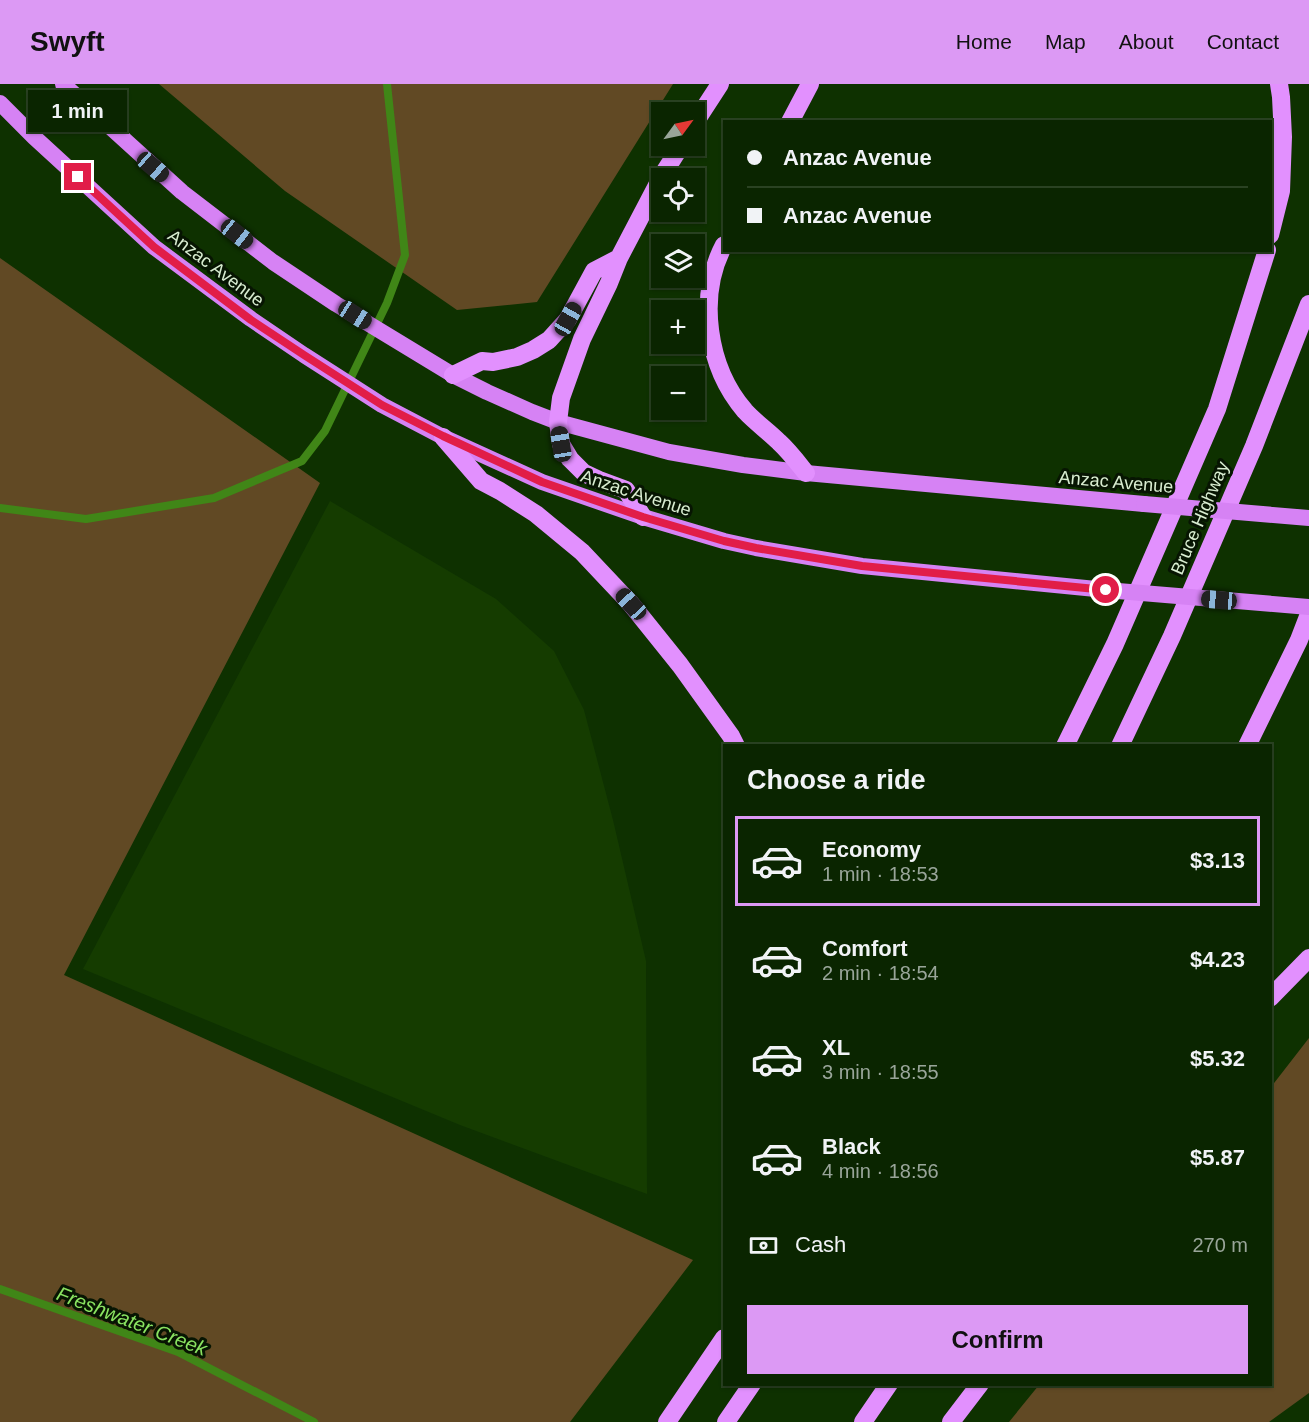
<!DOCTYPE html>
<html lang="en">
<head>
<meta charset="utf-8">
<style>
	:root { --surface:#0a2500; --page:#18310f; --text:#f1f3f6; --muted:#99a599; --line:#2a4222; --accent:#dc99f4 }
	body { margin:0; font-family:Helvetica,sans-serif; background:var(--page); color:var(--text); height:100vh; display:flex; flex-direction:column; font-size:22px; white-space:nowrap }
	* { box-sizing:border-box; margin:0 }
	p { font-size:20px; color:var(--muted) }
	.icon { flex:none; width:33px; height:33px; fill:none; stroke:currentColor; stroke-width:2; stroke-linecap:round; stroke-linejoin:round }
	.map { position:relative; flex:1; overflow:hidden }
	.details { position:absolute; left:723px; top:660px; width:549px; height:642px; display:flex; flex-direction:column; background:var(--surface); border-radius:0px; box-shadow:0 2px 4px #0004,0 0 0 2px var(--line) }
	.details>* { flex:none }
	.banner { position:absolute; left:723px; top:36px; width:549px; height:132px; border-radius:0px; box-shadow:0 2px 4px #0004,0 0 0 2px var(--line); display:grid; align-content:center; height:132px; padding:0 24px; background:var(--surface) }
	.needle { width:39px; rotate:57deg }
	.fabs { position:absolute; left:651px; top:18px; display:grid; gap:12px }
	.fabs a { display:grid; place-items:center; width:54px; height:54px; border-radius:0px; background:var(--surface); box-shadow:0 2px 4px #0004,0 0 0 2px var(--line); font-size:30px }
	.end { position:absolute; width:27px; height:27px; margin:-14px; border:8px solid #e11d48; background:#fff; box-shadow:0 0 0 3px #fff }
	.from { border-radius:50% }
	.bubble { position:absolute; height:42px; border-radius:0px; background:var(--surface); box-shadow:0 2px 4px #0004,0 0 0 2px var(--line); font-size:20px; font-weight:700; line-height:42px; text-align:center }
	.car { position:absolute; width:18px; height:36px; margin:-18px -9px; border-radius:8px; box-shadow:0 0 4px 2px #0007; background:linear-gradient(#222 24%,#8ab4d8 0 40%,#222 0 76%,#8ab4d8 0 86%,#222 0) }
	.banner b { display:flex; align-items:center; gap:21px; height:57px; font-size:22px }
	.banner b+b { border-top:2px solid var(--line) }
	.banner i { width:15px; height:15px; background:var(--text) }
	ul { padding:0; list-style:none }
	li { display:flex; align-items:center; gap:18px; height:90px; margin:0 12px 9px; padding:0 12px; border:3px solid transparent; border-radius:0px }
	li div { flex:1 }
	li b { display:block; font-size:22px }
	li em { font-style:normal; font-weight:700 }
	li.on { border-color:var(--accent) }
	li>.icon { width:54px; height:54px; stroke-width:1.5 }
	h2 { padding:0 24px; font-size:27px; line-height:72px }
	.pay { display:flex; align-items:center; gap:15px; height:66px; padding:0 24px; font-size:22px }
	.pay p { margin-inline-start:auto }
	.cta { display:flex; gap:12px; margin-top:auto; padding:12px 24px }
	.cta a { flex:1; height:69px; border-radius:0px; background:var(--accent); color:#111; font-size:24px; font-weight:700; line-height:69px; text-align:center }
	header { display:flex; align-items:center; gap:36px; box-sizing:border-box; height:84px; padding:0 30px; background:var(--accent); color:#111 }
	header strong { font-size:28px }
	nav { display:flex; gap:33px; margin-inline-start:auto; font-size:21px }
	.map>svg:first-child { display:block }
	.built { fill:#153c00 }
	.forest { fill:#614924 }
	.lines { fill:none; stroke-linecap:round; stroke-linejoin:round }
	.stream { stroke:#408617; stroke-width:8 }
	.trunk { stroke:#d682f4; stroke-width:16 }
	.motorway { stroke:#e290fe; stroke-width:18 }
	.trunk-bridge { stroke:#d682f4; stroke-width:16 }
	.route { stroke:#e11d48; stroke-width:8 }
	.labels { text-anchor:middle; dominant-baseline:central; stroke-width:6; stroke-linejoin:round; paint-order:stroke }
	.street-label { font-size:18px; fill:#d9edd1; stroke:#071502 }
	.water-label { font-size:20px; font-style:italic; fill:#8ae361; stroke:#071502 }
</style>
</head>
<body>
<header>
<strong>Swyft</strong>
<nav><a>Home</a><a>Map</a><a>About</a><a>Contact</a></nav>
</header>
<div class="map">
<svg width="1309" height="1338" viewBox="0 0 1309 1338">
	<rect width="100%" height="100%" fill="#0e3100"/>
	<path class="built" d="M330,417L496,515L554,567L584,626L613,736L646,877L647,1110L460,1041L83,885Z"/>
	<path class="forest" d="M159,0H673L537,218L457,226L285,107Z
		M0,174L320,399L64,891L693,1176L570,1338H0Z
		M1309,954V1309L1269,1338H1009L1039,1301L1270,1300L1271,1003Z"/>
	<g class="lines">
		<path class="stream" d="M0,424L86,435L214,414L302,377L325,347L387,219L405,171L387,0
			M0,1205L178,1268L314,1338"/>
		<path class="trunk" d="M63,0L182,108L273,178L336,220L453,291L487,308L532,328L558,338L669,368L743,381L806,389L1144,420
			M0,19L34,53L154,163L251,235L304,271L382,321L443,353L542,398L643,433L724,457L756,464L862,482L1106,506"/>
		<path class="motorway" d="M790,38L810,0
			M694,40L720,0
			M1270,151L1281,107L1283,53L1281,13L1279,0
			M724,161C697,212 707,283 745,327C755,338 768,347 779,358C789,367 798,379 806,389
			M453,291L482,277L493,278L517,273L533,266L549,256L568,235L594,187L619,174
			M443,353L481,397L500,407L536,430L582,468L631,520L680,581L731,652L736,662
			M643,433L626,406L599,396L584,389L570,375L561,360L558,338L561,314L582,255L609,199L619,174L663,90L681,62
			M1065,662L1115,560L1217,325L1267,166
			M1120,662L1172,552L1254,362L1309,220
			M1247,662L1299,556L1309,530
			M1270,914L1309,874
			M667,1338L724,1254
			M726,1338L752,1300
			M863,1338L889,1300
			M951,1338L980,1300"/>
		<path class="trunk-bridge" d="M1144,420L1309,434
			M1106,506L1309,523"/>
	</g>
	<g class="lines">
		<path class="route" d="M78,93L154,163L251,236L304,271L382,321L443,352L542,398L643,433L724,457L756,464L862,482L1106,506"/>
	</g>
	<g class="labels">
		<g class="street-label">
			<text transform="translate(216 184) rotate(37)">Anzac Avenue</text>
			<text transform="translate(1116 398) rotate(5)">Anzac Avenue</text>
			<text transform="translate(636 409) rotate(18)">Anzac Avenue</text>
			<text transform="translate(1200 434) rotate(-67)">Bruce Highway</text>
		</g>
		<g class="water-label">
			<text transform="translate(132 1237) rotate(21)">Freshwater Creek</text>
		</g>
	</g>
</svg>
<div class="fabs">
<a><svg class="needle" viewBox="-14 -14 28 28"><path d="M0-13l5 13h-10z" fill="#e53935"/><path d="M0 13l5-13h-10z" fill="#99a599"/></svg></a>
<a><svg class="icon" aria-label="locate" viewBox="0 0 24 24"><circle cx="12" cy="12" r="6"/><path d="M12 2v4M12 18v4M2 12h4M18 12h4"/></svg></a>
<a><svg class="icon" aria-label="layers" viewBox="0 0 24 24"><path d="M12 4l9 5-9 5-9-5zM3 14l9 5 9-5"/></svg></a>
<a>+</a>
<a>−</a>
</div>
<i class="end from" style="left:1106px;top:506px"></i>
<i class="end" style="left:78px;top:93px"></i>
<div class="bubble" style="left:28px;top:6px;width:99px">1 min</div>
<i class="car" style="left:153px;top:83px;rotate:131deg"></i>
<i class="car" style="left:237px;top:150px;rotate:128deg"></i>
<i class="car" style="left:355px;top:231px;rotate:122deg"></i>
<i class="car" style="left:568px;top:235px;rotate:29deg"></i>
<i class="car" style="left:561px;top:360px;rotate:351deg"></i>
<i class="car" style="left:1219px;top:516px;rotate:275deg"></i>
<i class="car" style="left:631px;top:520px;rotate:317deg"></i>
<div class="banner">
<b><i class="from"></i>Anzac Avenue</b>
<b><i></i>Anzac Avenue</b>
</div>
<section class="details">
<h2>Choose a ride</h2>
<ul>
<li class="on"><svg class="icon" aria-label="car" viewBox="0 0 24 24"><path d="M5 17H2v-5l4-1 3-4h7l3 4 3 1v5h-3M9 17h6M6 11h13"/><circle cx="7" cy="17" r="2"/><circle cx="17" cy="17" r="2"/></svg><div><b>Economy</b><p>1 min · 18:53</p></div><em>$3.13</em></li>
<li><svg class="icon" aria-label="car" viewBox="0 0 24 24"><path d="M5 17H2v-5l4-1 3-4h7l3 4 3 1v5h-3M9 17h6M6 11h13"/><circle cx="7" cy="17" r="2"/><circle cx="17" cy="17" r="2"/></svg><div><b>Comfort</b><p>2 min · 18:54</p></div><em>$4.23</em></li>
<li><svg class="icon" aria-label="car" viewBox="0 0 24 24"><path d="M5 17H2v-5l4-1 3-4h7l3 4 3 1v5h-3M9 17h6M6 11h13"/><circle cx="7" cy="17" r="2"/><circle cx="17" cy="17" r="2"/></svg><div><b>XL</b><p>3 min · 18:55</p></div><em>$5.32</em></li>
<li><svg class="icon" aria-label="car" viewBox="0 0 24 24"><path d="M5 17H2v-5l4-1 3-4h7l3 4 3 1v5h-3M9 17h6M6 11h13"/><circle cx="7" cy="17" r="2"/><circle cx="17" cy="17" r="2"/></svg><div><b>Black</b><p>4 min · 18:56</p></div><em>$5.87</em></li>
</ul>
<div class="pay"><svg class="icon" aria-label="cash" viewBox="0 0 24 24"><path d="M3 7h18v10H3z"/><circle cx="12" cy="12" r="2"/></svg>Cash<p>270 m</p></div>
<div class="cta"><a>Confirm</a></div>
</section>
</div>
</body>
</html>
